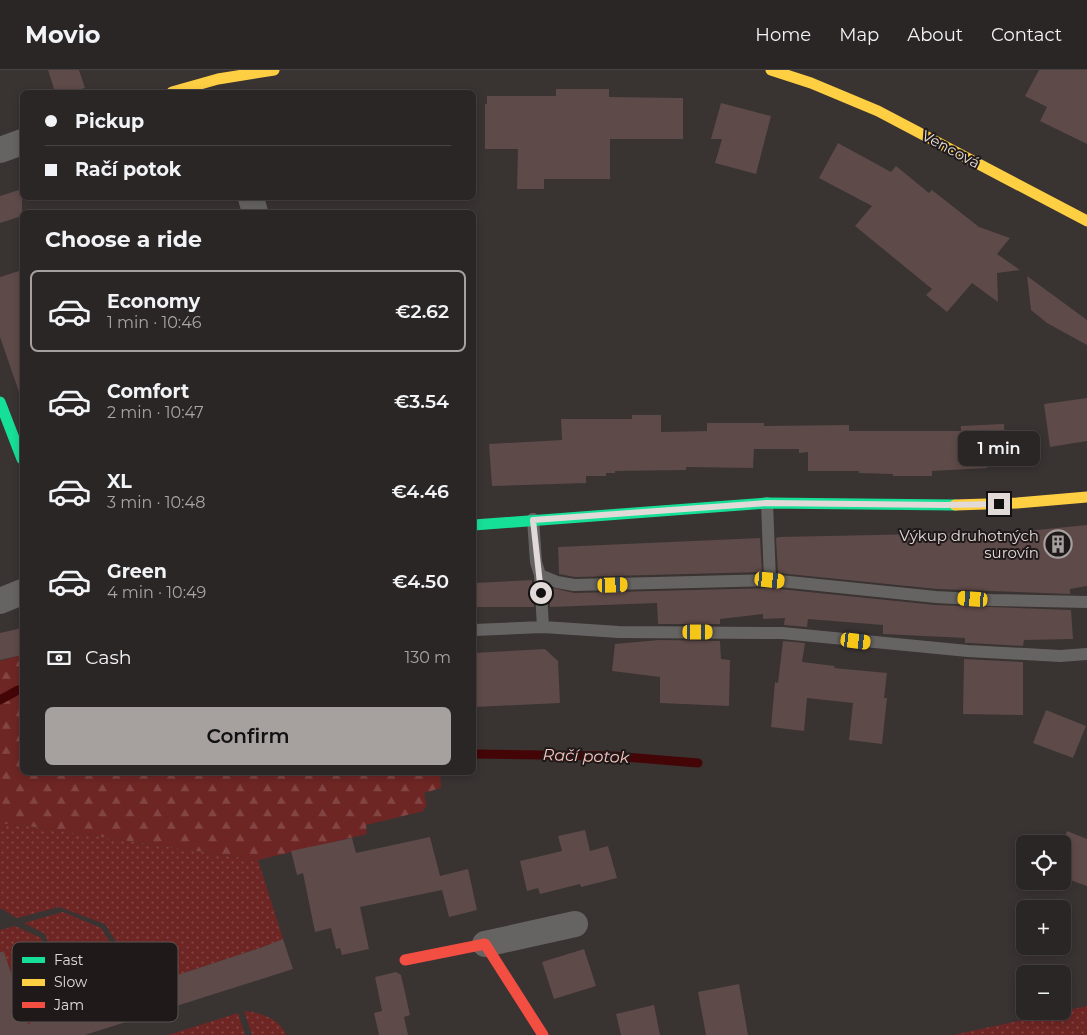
<!DOCTYPE html>
<html lang="en">
<head>
<meta charset="utf-8">
<style>
	:root { --surface:#2b2626; --page:#373232; --text:#f1f3f6; --muted:#a6a5a7; --line:#474343; --accent:#a6a09f }
	body { margin:0; font-family:Montserrat,sans-serif; background:var(--page); color:var(--text); height:100vh; display:flex; flex-direction:column; font-size:19px; white-space:nowrap }
	* { box-sizing:border-box; margin:0 }
	p { font-size:16px; color:var(--muted) }
	.icon { flex:none; width:28px; height:28px; fill:none; stroke:currentColor; stroke-width:2; stroke-linecap:round; stroke-linejoin:round }
	.map { position:relative; flex:1; overflow:hidden }
	.details { position:absolute; left:20px; top:140px; width:456px; height:565px; display:flex; flex-direction:column; background:var(--surface); border-radius:8px; box-shadow:0 2px 8px #0003,0 0 0 1px var(--line) }
	.details>* { flex:none }
	.banner { position:absolute; left:20px; top:20px; width:456px; height:110px; border-radius:8px; box-shadow:0 2px 8px #0003,0 0 0 1px var(--line); display:grid; align-content:center; height:110px; padding:0 25px; background:var(--surface) }
	.fabs { position:absolute; left:1016px; top:765px; display:grid; gap:10px }
	.fabs a { display:grid; place-items:center; width:55px; height:55px; border-radius:8px; background:var(--surface); box-shadow:0 2px 8px #0003,0 0 0 1px var(--line); font-size:25px }
	.end { position:absolute; width:22px; height:22px; margin:-11px; border:6px solid #e1dad9; background:#111; box-shadow:0 0 0 2px #111 }
	.from { border-radius:50% }
	.bubble { position:absolute; height:35px; border-radius:8px; background:var(--surface); box-shadow:0 2px 8px #0003,0 0 0 1px var(--line); font-size:16px; font-weight:600; line-height:35px; text-align:center }
	.car { position:absolute; width:15px; height:30px; margin:-15px -8px; border-radius:6px; box-shadow:0 0 4px 1px #0007; background:linear-gradient(#f5c518 24%,#345 0 40%,#f5c518 0 76%,#345 0 86%,#f5c518 0) }
	.banner b { display:flex; align-items:center; gap:18px; height:48px; font-size:19px }
	.banner b+b { border-top:1px solid var(--line) }
	.banner i { width:12px; height:12px; background:var(--text) }
	ul { padding:0; list-style:none }
	li { display:flex; align-items:center; gap:15px; height:82px; margin:0 10px 8px; padding:0 15px; border:2px solid transparent; border-radius:8px }
	li div { flex:1 }
	li b { display:block; font-size:19px }
	li em { font-style:normal; font-weight:600 }
	li.current { border-color:var(--accent) }
	li>.icon { width:45px; height:45px; stroke-width:1.5 }
	h2 { padding:0 25px; font-size:22px; line-height:60px }
	.pay { display:flex; align-items:center; gap:12px; height:55px; padding:0 25px; font-size:19px }
	.pay p { margin-inline-start:auto }
	.primary-button { display:flex; gap:10px; margin-top:auto; padding:10px 25px }
	.primary-button a { flex:1; height:58px; border-radius:8px; background:var(--accent); color:#111; font-size:20px; font-weight:600; line-height:58px; text-align:center }
	header { display:flex; align-items:center; gap:30px; box-sizing:border-box; height:70px; padding:0 25px; background:var(--surface); border-bottom:1px solid var(--line) }
	header strong { font-size:24px }
	nav { display:flex; gap:28px; margin-inline-start:auto; font-size:18px }
	.map>svg:first-child { display:block }
	.grass { fill:url(#grass-dots) }
	.forest { fill:url(#forest-firs) }
	.lines { fill:none; stroke-linecap:round; stroke-linejoin:round }
	.stream { stroke:#440507; stroke-width:9 }
	.building { fill:#5e4a48 }
	.lane { stroke:#666462; stroke-width:12 }
	.street { stroke:#666462; stroke-width:26 }
	.fast { stroke:#16e098; stroke-width:11 }
	.slow { stroke:#ffcf43; stroke-width:11 }
	.jam { stroke:#f24e42; stroke-width:11 }
	.route { stroke:#e1dad9; stroke-width:6 }
	.labels { text-anchor:middle; dominant-baseline:central; stroke-width:4; stroke-linejoin:round; paint-order:stroke }
	.street-label { font-size:15px; fill:#e1dad9; stroke:#1f1a19 }
	.poi-label { font-size:15px; fill:#e1dad9; stroke:#1f1a19; text-anchor:end }
	.water-label { font-size:16px; font-style:italic; fill:#fdc7c1; stroke:#1f1a19 }
	.key { fill:#1f1a19; stroke:#595453; stroke-width:1 }
	.key-label { font-size:14px; fill:#e1dad9 }
</style>
</head>
<body>
<header>
<strong>Movio</strong>
<nav><a>Home</a><a>Map</a><a>About</a><a>Contact</a></nav>
</header>
<div class="map">
<svg width="1087" height="965" viewBox="0 0 1087 965">
	<defs>
		<pattern id="grass-dots" width="8" height="8" patternUnits="userSpaceOnUse" patternTransform="scale(1.25)"><rect width="8" height="8" fill="#6e2624"/><path d="M2 2h.1M6 6h.1" fill="none" stroke="#824543" stroke-width="1.8" stroke-linecap="round"/></pattern>
		<pattern id="forest-firs" width="22" height="20" patternUnits="userSpaceOnUse" patternTransform="scale(1.25)"><rect width="22" height="20" fill="#6e2624"/><path d="M5 1l3.5 6h-7zM16 11l3.5 6h-7z" fill="#824543"/></pattern>
	</defs>
	<rect width="100%" height="100%" fill="#393332"/>
	<path class="grass" d="M0,754H14L258,790L283,869L263,877L144,916L105,854L59,837L17,848L0,838Z
		M63,842L101,858L138,918L72,939L45,864L24,853Z
		M15,856L41,868L68,941L38,950L32,965L8,894L0,896V860Z
		M1087,936V965H953Z
		M244,941C261,943 279,948 286,965H252Z
		M238,943L245,965H168Z"/>
	<path class="forest" d="M22,585V702H440L441,718L424,723L427,737L423,738L424,741L366,755L367,764L258,790L14,754H0V591Z"/>
	<g class="lines">
		<path class="stream" d="M0,630L18,620L22,619
			M474,684L613,686L698,693"/>
	</g>
	<path class="building" d="M48,0H79L85,18L70,22H55Z
		M1039,0H1087V74L1040,51L1047,37L1025,26Z
		M556,19H609V27L683,28V69H610V109H544V119H517L518,79H485V34H487V26H556Z
		M721,33L771,46L756,104L715,93L722,69H711Z
		M838,73L891,102L896,96L929,123L932,120L979,157L1010,168L997,184L1020,200L997,203L998,232L972,213L947,242L926,225L932,219L855,156L872,136L819,108Z
		M22,119V146L0,153V126Z
		M22,200V321L19,322L0,267V207Z
		M1027,206L1087,250V275L1047,253L1031,240Z
		M1087,328V371L1050,377L1044,334Z
		M632,345H661V362L707,361V353H764V356L849,355V361H961V356L1004,354L1006,394L987,395V398L932,401V406H893V404L859,403V401H808V382L799,383V379H754L753,398L686,397V400L615,401V403H606V406H586V413L492,416L489,374L562,370L561,349H632Z
		M1087,455V516L1070,519V524L937,519L778,503L776,468L779,467L1017,462Z
		M760,468L762,502L575,507L559,504L558,477Z
		M532,510L534,537H474V513Z
		M549,517L574,523L770,518L935,535L1071,540L1073,569L1024,570L1023,576L969,573H965V568L883,564V555L808,549L807,557L784,555L785,548L763,549V544L720,549V554H658L657,533L550,537Z
		M22,558V585L0,590V563Z
		M659,570L720,571L721,589L730,590L729,636L660,633V607L612,601L615,574Z
		M783,571L805,573L802,592L835,596L834,598L887,603L884,628H887L882,674L849,670L853,633L807,628L804,661L771,657L775,612L778,613Z
		M545,579L558,591L560,633L474,637V583Z
		M964,589L1023,592V645L963,644Z
		M1046,640L1086,656L1073,688L1033,673Z
		M585,760L590,781L608,776L617,808L581,817L580,814L540,824L538,818L527,821L520,791L562,781L558,766Z
		M1067,761L1087,769V816L1062,807V774Z
		M430,767L440,806L468,799L477,840L449,847L442,820L360,837L369,879L342,885L340,878L336,879L331,858L315,862L303,803L297,805L291,781L352,768L356,783Z
		M283,869L293,899L85,965H0V882H4L28,954L263,877Z
		M584,879L596,916L554,929L542,892Z
		M396,902L401,905L406,927L410,945L404,947L408,965H379L374,943L382,941L375,907Z
		M739,914L748,965H706L698,922Z
		M654,935L660,965H621L616,944Z"/>
	<g class="lines">
		<path class="lane" d="M767,433L770,510
			M540,505L557,512L574,515L770,510L936,527L992,530L1087,532
			M543,557L619,562L782,563L968,581L1060,586L1087,584
			M474,560L543,557L540,505L536,492L533,449"/>
		<path class="street" d="M0,80L22,72
			M251,128L255,142
			M0,531L22,522
			M485,874L575,854"/>
		<path class="fast" d="M0,332L22,389
			M474,455L767,433L955,435"/>
		<path class="slow" d="M771,0L811,13L878,41L1087,151
			M172,22L218,9L274,0
			M955,435L1017,433L1087,427"/>
		<path class="jam" d="M405,890L485,874L543,965"/>
	</g>
	<g class="lines">
		<path class="route" d="M541,523L533,450L767,433L945,435L999,434"/>
	</g>
	<defs>
		<g id="building-ring" transform="scale(1.4375)"><circle r="9.5" fill="#1f1a19" stroke="#a6a09f" stroke-width="1.5"/><path d="M-4-6H4V6H1V3H-1V6H-4ZM-2.5-4.3h1.7v1.8h-1.7ZM.8-4.3h1.7v1.8H.8ZM-2.5-1h1.7V.8h-1.7ZM.8-1h1.7V.8H.8Z" fill="#a6a09f"/></g>
	</defs>
	<g fill-rule="evenodd">
		<use href="#building-ring" x="1058" y="474"/>
	</g>
	<g class="labels">
		<g class="street-label">
			<text transform="translate(951 79) rotate(28)">Vencová</text>
		</g>
		<g class="poi-label">
			<text x="1039" y="465">Výkup druhotných<tspan x="1039" dy="17">surovín</tspan></text>
		</g>
		<g class="water-label">
			<text transform="translate(586 686) rotate(2)">Račí potok</text>
		</g>
	</g>
	<rect x="12" y="872" width="166" height="80" rx="8" class="key"/>
	<rect x="22" y="887" width="23" height="6" fill="#16e098"/>
	<rect x="22" y="909" width="23" height="7" fill="#ffcf43"/>
	<rect x="22" y="932" width="23" height="6" fill="#f24e42"/>
	<g class="key-label">
		<text x="54" y="895">Fast</text>
		<text x="54" y="917">Slow</text>
		<text x="54" y="940">Jam</text>
	</g>
</svg>
<div class="fabs">
<a><svg class="icon" aria-label="locate" viewBox="0 0 24 24"><circle cx="12" cy="12" r="6"/><path d="M12 2v4M12 18v4M2 12h4M18 12h4"/></svg></a>
<a>+</a>
<a>−</a>
</div>
<i class="end from" style="left:541px;top:523px"></i>
<i class="end" style="left:999px;top:434px"></i>
<div class="bubble" style="left:958px;top:361px;width:82px">1 min</div>
<i class="car" style="left:770px;top:510px;rotate:96deg"></i>
<i class="car" style="left:613px;top:515px;rotate:88deg"></i>
<i class="car" style="left:973px;top:529px;rotate:274deg"></i>
<i class="car" style="left:698px;top:562px;rotate:90deg"></i>
<i class="car" style="left:856px;top:571px;rotate:97deg"></i>
<div class="banner">
<b><i class="from"></i>Pickup</b>
<b><i></i>Račí potok</b>
</div>
<section class="details">
<h2>Choose a ride</h2>
<ul>
<li class="current"><svg class="icon" aria-label="car" viewBox="0 0 24 24"><path d="M5 17H2v-5l4-1 3-4h7l3 4 3 1v5h-3M9 17h6M6 11h13"/><circle cx="7" cy="17" r="2"/><circle cx="17" cy="17" r="2"/></svg><div><b>Economy</b><p>1 min · 10:46</p></div><em>€2.62</em></li>
<li><svg class="icon" aria-label="car" viewBox="0 0 24 24"><path d="M5 17H2v-5l4-1 3-4h7l3 4 3 1v5h-3M9 17h6M6 11h13"/><circle cx="7" cy="17" r="2"/><circle cx="17" cy="17" r="2"/></svg><div><b>Comfort</b><p>2 min · 10:47</p></div><em>€3.54</em></li>
<li><svg class="icon" aria-label="car" viewBox="0 0 24 24"><path d="M5 17H2v-5l4-1 3-4h7l3 4 3 1v5h-3M9 17h6M6 11h13"/><circle cx="7" cy="17" r="2"/><circle cx="17" cy="17" r="2"/></svg><div><b>XL</b><p>3 min · 10:48</p></div><em>€4.46</em></li>
<li><svg class="icon" aria-label="car" viewBox="0 0 24 24"><path d="M5 17H2v-5l4-1 3-4h7l3 4 3 1v5h-3M9 17h6M6 11h13"/><circle cx="7" cy="17" r="2"/><circle cx="17" cy="17" r="2"/></svg><div><b>Green</b><p>4 min · 10:49</p></div><em>€4.50</em></li>
</ul>
<div class="pay"><svg class="icon" aria-label="cash" viewBox="0 0 24 24"><path d="M3 7h18v10H3z"/><circle cx="12" cy="12" r="2"/></svg>Cash<p>130 m</p></div>
<div class="primary-button"><a>Confirm</a></div>
</section>
</div>
</body>
</html>
